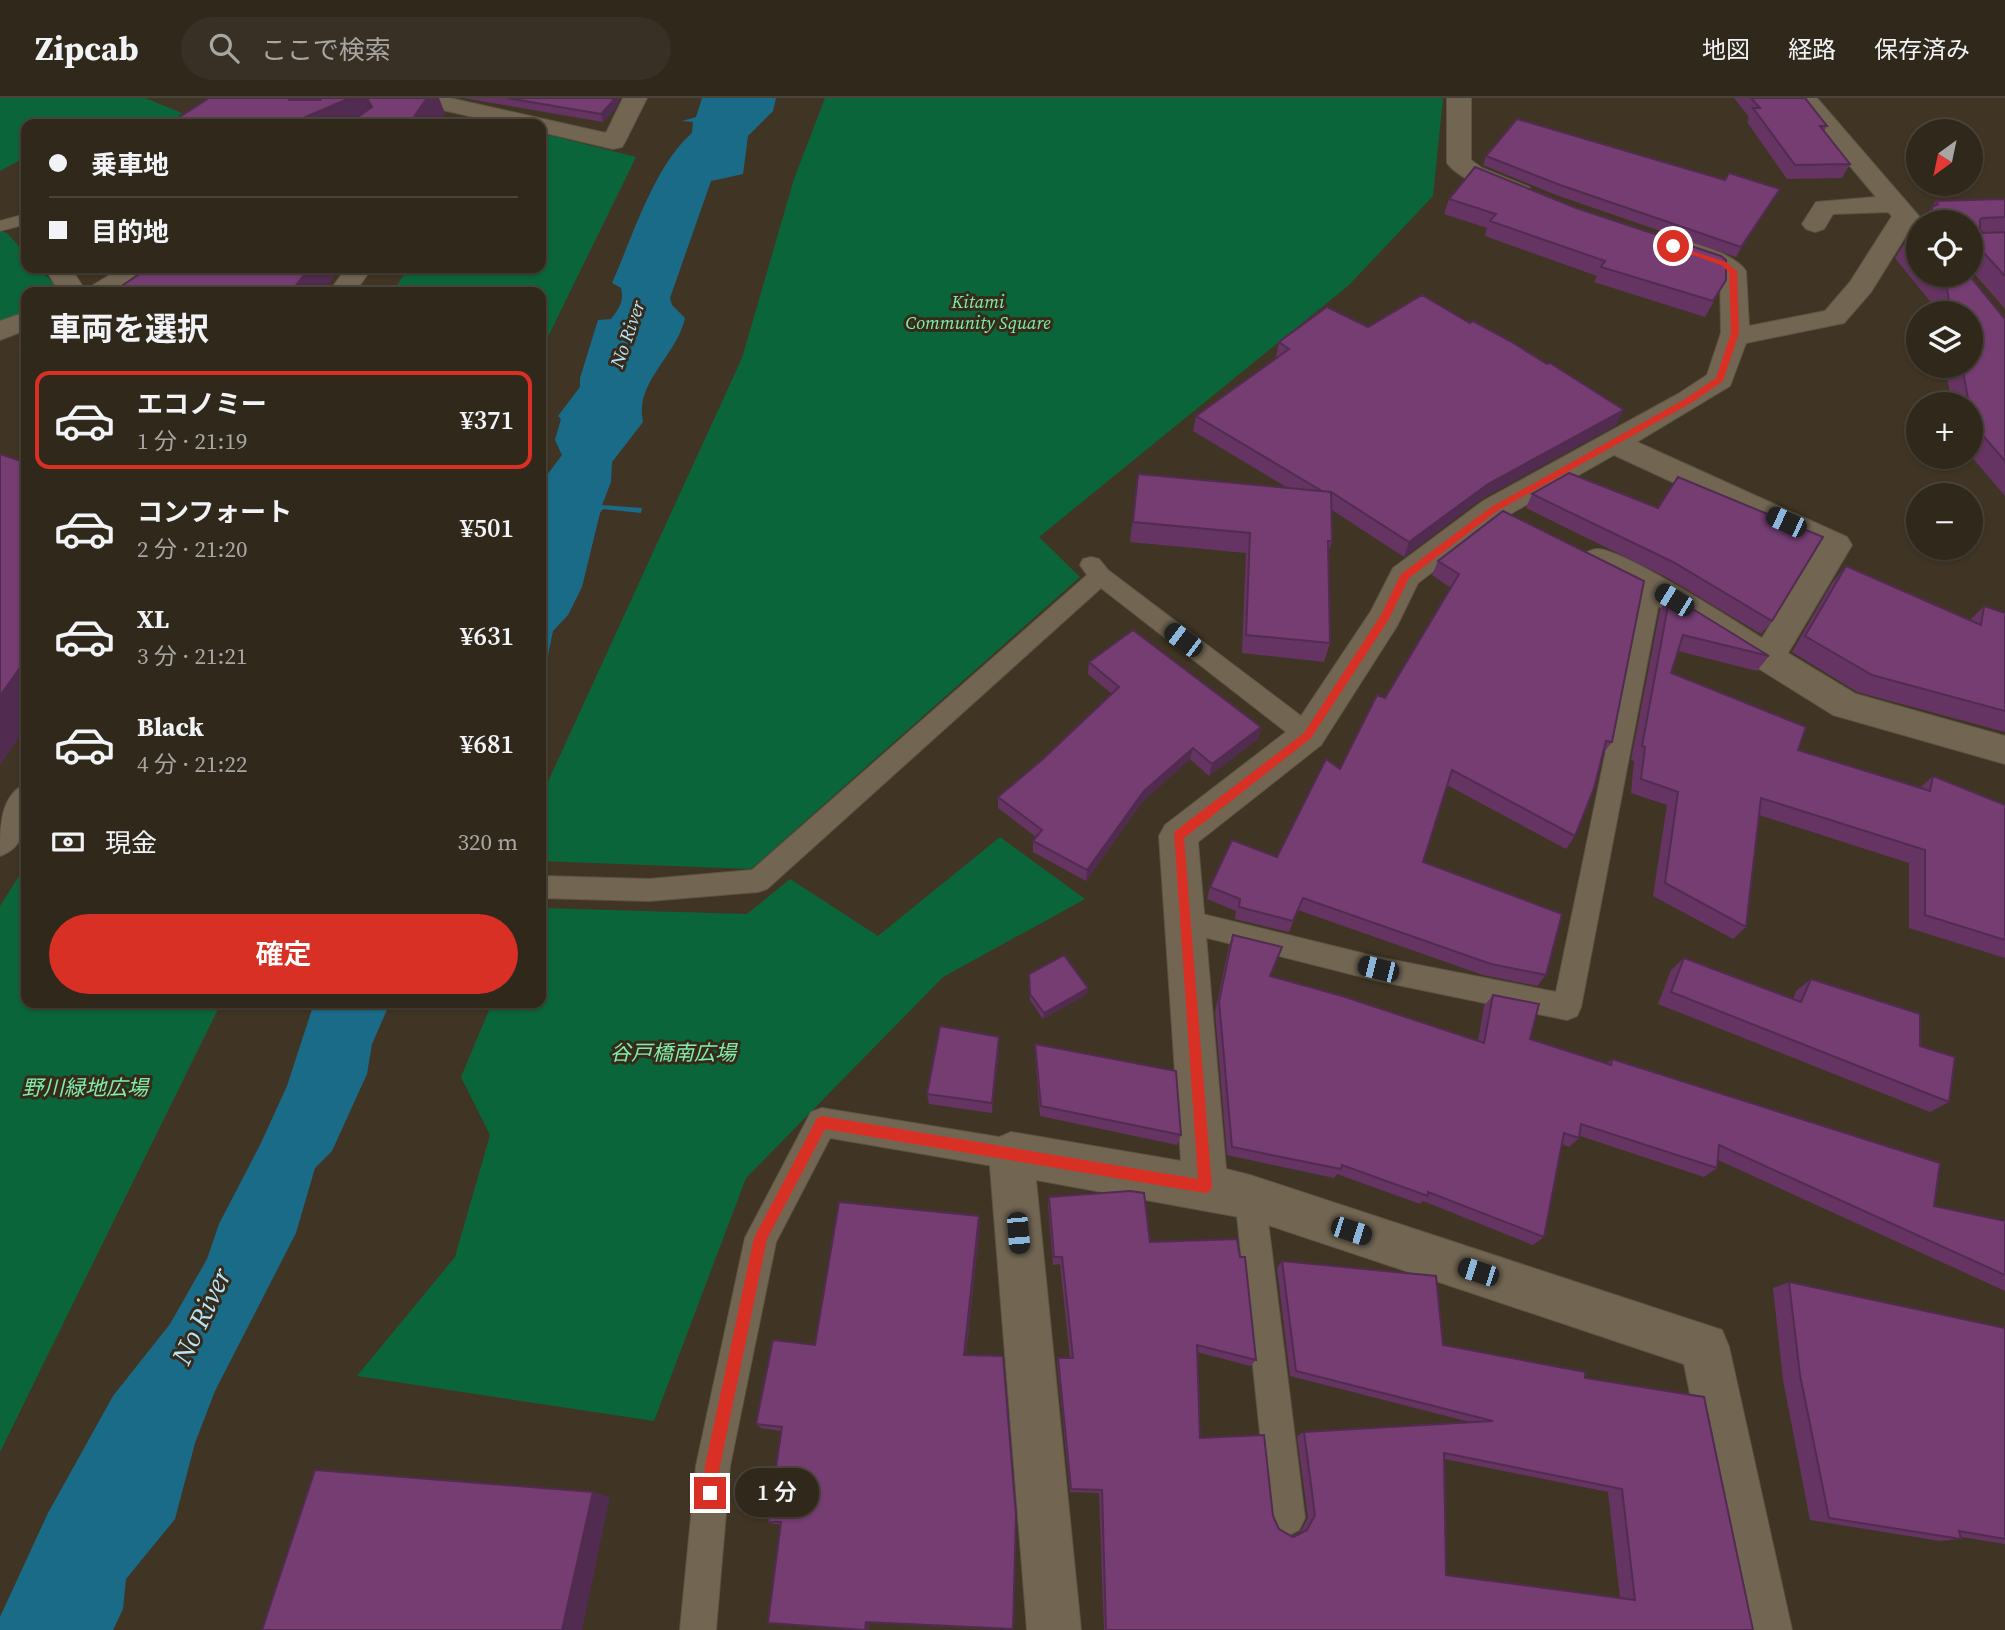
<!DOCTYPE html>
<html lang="ja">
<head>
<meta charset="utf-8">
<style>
	:root { --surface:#30281b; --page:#383024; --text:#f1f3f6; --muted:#a8a6a3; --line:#4b443a; --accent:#d93025 }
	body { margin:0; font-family:"Source Serif 4","Noto Sans JP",serif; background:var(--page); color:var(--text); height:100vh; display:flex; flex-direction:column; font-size:26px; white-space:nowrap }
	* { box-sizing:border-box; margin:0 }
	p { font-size:23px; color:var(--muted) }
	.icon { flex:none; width:38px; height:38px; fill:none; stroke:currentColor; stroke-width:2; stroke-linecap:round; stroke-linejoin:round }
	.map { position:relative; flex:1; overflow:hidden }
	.side { position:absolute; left:21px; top:189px; width:525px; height:721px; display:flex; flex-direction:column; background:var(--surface); border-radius:14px; box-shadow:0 2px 5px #0004,0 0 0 2px var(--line) }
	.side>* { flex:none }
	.guide { position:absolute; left:21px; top:21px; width:525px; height:154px; border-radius:14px; box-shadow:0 2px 5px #0004,0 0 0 2px var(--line); display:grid; align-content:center; height:154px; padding:0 28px; background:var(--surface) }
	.needle { width:46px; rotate:213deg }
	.controls { position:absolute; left:1906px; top:21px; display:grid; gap:14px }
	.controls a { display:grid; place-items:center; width:77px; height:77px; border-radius:50%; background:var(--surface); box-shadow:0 2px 5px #0004,0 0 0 2px var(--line); font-size:35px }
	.end { position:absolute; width:32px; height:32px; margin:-16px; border:9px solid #d93025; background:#fff; box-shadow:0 0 0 4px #fff }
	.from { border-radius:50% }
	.bubble { position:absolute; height:49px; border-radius:24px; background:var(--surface); box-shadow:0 2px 5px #0004,0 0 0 2px var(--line); font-size:23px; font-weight:600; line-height:49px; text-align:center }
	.car { position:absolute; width:21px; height:42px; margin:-21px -10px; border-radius:9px; box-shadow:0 0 5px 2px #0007; background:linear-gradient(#222 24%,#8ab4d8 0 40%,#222 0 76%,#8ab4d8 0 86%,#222 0) }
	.guide b { display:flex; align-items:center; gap:24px; height:66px; font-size:26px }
	.guide b+b { border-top:2px solid var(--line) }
	.guide i { width:18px; height:18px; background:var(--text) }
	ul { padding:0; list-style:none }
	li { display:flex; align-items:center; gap:21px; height:98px; margin:0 14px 10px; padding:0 14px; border:4px solid transparent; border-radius:14px }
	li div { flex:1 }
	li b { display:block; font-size:26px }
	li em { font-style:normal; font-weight:600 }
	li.selected { border-color:var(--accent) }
	li>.icon { width:63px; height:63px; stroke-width:1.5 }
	h2 { padding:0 28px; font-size:32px; line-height:84px }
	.pay { display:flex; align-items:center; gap:18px; height:77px; padding:0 28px; font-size:26px }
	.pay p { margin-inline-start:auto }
	.action { display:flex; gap:14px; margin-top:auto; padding:14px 28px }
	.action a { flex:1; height:80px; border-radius:42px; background:var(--accent); color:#fff; font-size:28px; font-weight:600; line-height:80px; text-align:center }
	header { display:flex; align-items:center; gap:42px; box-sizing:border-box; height:98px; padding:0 35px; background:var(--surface); border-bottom:2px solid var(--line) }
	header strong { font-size:33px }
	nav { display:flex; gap:38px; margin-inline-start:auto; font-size:24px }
	.search { width:490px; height:63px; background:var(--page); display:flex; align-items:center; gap:18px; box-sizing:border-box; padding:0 24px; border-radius:38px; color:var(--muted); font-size:26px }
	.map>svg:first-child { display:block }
	.green { fill:#0b653a }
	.water { fill:#1a6b87 }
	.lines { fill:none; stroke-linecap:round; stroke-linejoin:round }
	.lane-casing { stroke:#5c5343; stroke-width:2 }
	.street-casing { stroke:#5c5343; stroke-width:2 }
	.lane { fill:#726653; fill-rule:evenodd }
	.street { fill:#726653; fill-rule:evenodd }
	.wall { fill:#653462; fill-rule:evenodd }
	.shaded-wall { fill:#522b50 }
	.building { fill:#753d72; stroke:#522b50; stroke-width:2; fill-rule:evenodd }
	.route { fill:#d93025 }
	.labels { text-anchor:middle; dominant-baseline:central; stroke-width:6; stroke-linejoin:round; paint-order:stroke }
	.far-park-label { font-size:18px; font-style:italic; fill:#80edab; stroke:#362b1a }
	.far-water-label { font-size:19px; font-style:italic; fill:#b6e4f9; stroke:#362b1a }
	.park-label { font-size:21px; font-style:italic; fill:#80edab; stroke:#362b1a }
	.near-water-label { font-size:28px; font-style:italic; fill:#b6e4f9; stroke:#362b1a }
</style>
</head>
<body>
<header>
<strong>Zipcab</strong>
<div class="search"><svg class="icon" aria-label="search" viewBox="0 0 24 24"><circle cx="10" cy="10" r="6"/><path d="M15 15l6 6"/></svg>ここで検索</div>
<nav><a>地図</a><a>経路</a><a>保存済み</a></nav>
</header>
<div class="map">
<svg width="2005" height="1532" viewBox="0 0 2005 1532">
	<rect width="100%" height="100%" fill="#403524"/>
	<path class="green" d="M0,0H145L182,15L170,26H26V59L0,73Z
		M825,0H1443L1433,98L1349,187L1039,439L1080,479L751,771L541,763V699L742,260L794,81Z
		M541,35L636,59L541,253V194H393L408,170H541Z
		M0,133L7,135L26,156V170H39L54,186L40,194H26V217L0,228Z
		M1000,739L1085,801L943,879L746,1080L654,1323L357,1278L455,1159L490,1037L461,979L492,905H541V810L747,816L790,781L878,838Z
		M26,767V905H221L0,1354V808Z"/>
	<path class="water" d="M702,0H776L773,13L748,38L743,76L711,83L670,200L672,207L685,220C677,258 634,284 643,324L612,364L611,384L602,407L642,410L641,415L603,411L600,415L582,489L568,517L553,533L541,591V385L562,357L555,342L561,321L558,318L580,289V280L598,222L611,221C620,210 624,203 621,190L612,185C633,138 654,68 692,35L693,24L682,23L696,19Z
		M314,905H390L372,946L367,976L332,1053L315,1070L296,1135L215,1293L195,1345L175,1421L126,1481L123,1511L113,1532H0V1519L48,1415L113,1298L170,1226L207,1161L219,1126L260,1047L287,988Z"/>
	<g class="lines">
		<g class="lane-casing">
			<path id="lane" d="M26,116V126L0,133V123Z
				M1091,459L1099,461L1108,472L1317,630L1320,637L1317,644L1308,647L1299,644L1101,490L767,791L758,794L649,803L541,800V778L649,781L752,772L1087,477L1080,467L1083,461Z
				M1651,480L1659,482L1662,488L1581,909L1577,918L1567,922L1378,883L1176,832L1172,824L1176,816L1186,812L1378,859L1556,894L1640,488L1643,482Z
				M822,1010L1011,1041L1022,1046L1026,1056L1022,1066L1011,1071L830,1040L776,1144L730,1368L716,1532H680L696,1368L745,1140L811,1014Z
				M1250,1084L1261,1088L1265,1099L1305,1420L1299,1432L1287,1438L1275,1432L1269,1420L1235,1099L1239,1088Z"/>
		</g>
		<g class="street-casing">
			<path id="street" d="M407,0H450L606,35L623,0H647L625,44L622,49L613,51L541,34V26H505L411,5Z
				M1447,0H1471V62L1482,70L1529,89L1533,94L1529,99C1510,104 1458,81 1447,65Z
				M1793,0H1817L1924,124H1918V141L1907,136L1871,194L1844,225L1746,245L1730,288L1637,344L1847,439L1852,447L1788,555L1856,596L2005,638V666L1833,617L1639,496L1587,470L1582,462L1587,454C1590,453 1593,451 1597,451C1622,450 1735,523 1762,540L1817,451L1614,357L1505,419L1418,485L1397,528L1321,647L1198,744L1226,1071L1250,1077L1722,1232L1729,1249L1792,1532H1738L1684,1266L1250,1121L1036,1082L1081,1532H1027L989,1056L995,1041L1011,1034L1181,1063L1159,738L1165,727L1295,627L1371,513L1393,470L1483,403L1678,296L1707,277L1721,235L1720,176L1714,171L1666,155L1662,149L1666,143C1685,139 1735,156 1746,173L1749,228L1825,213L1850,184L1892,118L1888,114L1833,116L1824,131L1815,134L1806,131L1802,126L1816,104L1876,99Z
				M45,170H71L85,192L121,170H150L120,194H59Z
				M346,170H372L355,194H329Z
				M26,214V232L0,242V223Z
				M26,686C27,714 31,747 0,758C0,729 0,697 26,686Z"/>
		</g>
		<use href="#lane" class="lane"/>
		<use href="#street" class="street"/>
	</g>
	<path class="wall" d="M463,0H620L614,12L603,24Z
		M1734,0H1805L1827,28L1824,33L1850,66L1842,80L1787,81L1747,24L1749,19Z
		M1486,58L1725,82L1780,91L1736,159L1556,97L1483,67Z
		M1449,101L1726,182L1705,219L1594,184L1597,178L1485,138L1487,130L1444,116Z
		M2005,101V211L1972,173H1970V124H1918V177H1969L2005,221V398L1970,357V306H1952L1945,268H1970V215H1935L1934,208L1895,160L1920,122L1923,123L1936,103Z
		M1368,229L1616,327L1481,401L1404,459L1332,412V443L1329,453L1330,545L1324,564L1242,555L1246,455L1130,444L1138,376L1288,390L1193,333L1196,318L1277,260L1276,259L1279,244Z
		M26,243V260L18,249Z
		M1569,375L1772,523L1761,536L1664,478L1526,410L1532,396Z
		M1503,413L1612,644L1602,657L1575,738L1566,751L1447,687L1423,764L1546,877L1537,888L1483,877L1298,812L1289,834L1235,821L1236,813L1207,801L1210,789L1277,759L1340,671L1385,600L1451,490L1432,477L1438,463Z
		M1846,468L1970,522L1984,508L2005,515V634L1857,594L1792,554L1832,485Z
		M1670,497L1769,558L1757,573L1678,553L1671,575L1798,652L1920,690L1933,678L2005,707V860L1909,830V765L1759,717L1746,829L1733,841L1653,798L1667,707L1631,695L1634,663L1631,662L1660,512Z
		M1089,564L1258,641L1209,678L1190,661L1142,704L1086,783L1033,754V743L1036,739L998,710V699L1043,661L1112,596L1088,576Z
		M1233,837L1270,878L1478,943L1484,908L1493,897L1530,941L1606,966L1612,961L1934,1108L2005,1123V1193L1718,1062L1717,1070L1704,1079L1580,1038L1579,1040L1569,1049L1562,1046L1544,1139L1533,1147L1423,1103L1420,1106L1337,1076L1334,1080L1227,1057L1215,914L1229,848Z
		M1684,860L1793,901L1796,893L1811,881L1949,1004L1930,1014L1658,906L1671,872Z
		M1029,876L1088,890L1087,896L1043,921L1030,902Z
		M1035,946L1181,1037L1177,1047L1040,1018L1035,957Z
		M999,950L992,1015L929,1006L927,996Z
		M1049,1099L1150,1144L1256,1262L1250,1268L1197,1254L1200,1340L1273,1418L1279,1431L1292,1438L1300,1434L1308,1420L1297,1338L1304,1334L1470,1324L1290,1278L1277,1170L1282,1163L1443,1247L1585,1280L1753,1532H1104L1099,1395L1070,1394L1057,1265L1058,1260H1070L1060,1166L1053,1167L1048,1107ZM1445,1361L1608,1394L1620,1500L1446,1477Z
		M979,1118L980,1126L966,1257L869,1524V1532L781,1426H774L768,1424L781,1333L761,1330L756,1326Z
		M1789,1184L2005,1230V1446L1961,1439V1441L1940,1443L1810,1422L1783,1282L1773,1190Z"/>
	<path class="shaded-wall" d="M289,0H366L375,20L361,26H289Z
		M427,0H439L445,15L437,26H409Z
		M614,0H620L614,12L603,24L601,16Z
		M1780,91L1774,101L1736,159L1741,149Z
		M309,170H340L324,194H291Z
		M1624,312L1616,327L1481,401L1404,459L1409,444L1488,386Z
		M26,561V629L0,667V598Z
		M1261,629L1258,641L1209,678L1212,666Z
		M1193,650L1190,661L1142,704L1086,783L1087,772L1144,693Z
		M1088,890L1087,896L1043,921L1044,915Z
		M999,939V950L992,1015V1005Z
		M979,1118L980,1126L965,1263L964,1257Z
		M593,1394L610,1399L582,1532H562Z
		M869,1523V1532H865L866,1524Z"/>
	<path class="building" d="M209,0H289V2H320L322,0H350L289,26H169Z
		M367,0H427L409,26H348L372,9Z
		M507,0H614L612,4L601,16Z
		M1751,0H1805L1827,28H1820L1850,66L1795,67L1753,10H1760Z
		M1517,21L1725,82L1729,75L1780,91L1741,149L1560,87L1486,58Z
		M1475,69L1576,110L1721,158L1726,162V182L1713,203L1601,169L1605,163L1490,123L1496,116L1449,101Z
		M2005,101V119L1982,120L1980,122V132L1983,135L2005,134V178L1985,156H1970V124H1932V109L1938,106L1936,103Z
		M1918,124V155L1907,142Z
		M148,170H309L291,194H113Z
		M1935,177H1969L2005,221V363L1973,326L1970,306H1969L1962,268H1970V215H1951L1947,191Z
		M1422,197L1470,225L1473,223L1510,243L1547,266L1550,265L1624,312L1488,386L1409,444L1331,394L1322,393L1196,318L1289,251L1279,244L1327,209L1368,229Z
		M26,243V252L18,249Z
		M0,356L26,365V561L0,598Z
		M1569,375L1658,410L1678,379L1823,439L1772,523L1673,464L1532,396Z
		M1138,376L1331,394L1332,443H1328L1330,545L1246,537L1250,435L1133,424Z
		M1503,413L1644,483L1612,644L1606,643L1594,690L1575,738L1452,672L1423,764L1562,816L1546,877L1491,866L1303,800L1293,823L1239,809L1240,801L1210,789L1232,742L1277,759L1326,661L1340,671L1377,597L1385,600L1459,476L1438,463Z
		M1846,468L1981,527L1984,508L2005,515V613L1872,577L1805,538Z
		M1670,497L1769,558L1683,537L1671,575L1806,629L1798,652L1930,693L1933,678L2005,707V842L1925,817V752L1761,700L1746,829L1665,785L1678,694L1641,681L1645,649L1642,648Z
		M1133,532L1261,629L1212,666L1193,650L1144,693L1087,772L1033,743L1042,732L998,699L1043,661L1119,589L1089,564Z
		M1233,837L1282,849L1270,878L1342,898L1484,945L1493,897L1539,906L1530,941L1611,967L1612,961L1940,1065L1934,1108L2005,1123V1177L1719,1047L1717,1070L1581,1026L1579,1040L1564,1035L1544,1139L1428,1094V1098L1342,1067L1341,1071L1232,1049L1219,903Z
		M1064,857L1088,890L1044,915L1030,896L1029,876Z
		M1684,860L1801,904L1811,881L1920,916V948L1955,959L1949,1004L1671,894Z
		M940,928L999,939L992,1005L927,996Z
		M1035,946L1176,973L1181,1037L1041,1008Z
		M1130,1093L1144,1095L1150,1144L1237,1141L1240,1159H1245L1256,1262L1197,1247L1200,1340L1264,1337L1273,1418L1279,1431L1293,1439L1307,1432L1315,1417L1304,1334L1493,1323L1296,1273L1282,1163L1436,1178L1443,1247L1585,1274V1280L1704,1299L1753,1532H1106L1102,1392L1071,1391L1058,1260H1073L1062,1159H1054L1049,1099ZM1444,1355L1622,1391L1635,1502L1446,1477Z
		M839,1104L979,1118L964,1257L1003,1258L1016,1417L1013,1531L866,1524L865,1532L768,1525L781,1424H768L782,1329L756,1326L773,1242L815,1247Z
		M1789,1184L2005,1230V1441L1959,1433L1961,1441L1829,1420L1800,1277Z
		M315,1372L593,1394L562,1532H262Z"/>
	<path class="route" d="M1670,146L1726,164L1737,173L1739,235L1723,283L1691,305L1497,413L1409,480L1389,521L1311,640L1184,740L1212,1089L1210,1093L1205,1095L825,1031L767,1141L720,1368L715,1400L710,1403L705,1400L703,1395L705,1368L754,1140L817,1020L822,1018L1198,1081L1174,734L1304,635L1381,517L1401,476L1491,409L1685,301L1716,280L1731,235L1729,174L1721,167L1670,149Z"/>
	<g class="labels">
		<g class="far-park-label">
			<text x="978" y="203">Kitami<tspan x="978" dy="21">Community Square</tspan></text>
		</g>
		<g class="far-water-label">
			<text transform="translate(627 236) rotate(-71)">No River</text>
		</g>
		<g class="park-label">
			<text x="673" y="954">谷戸橋南広場</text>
			<text x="85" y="989">野川緑地広場</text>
		</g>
		<g class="near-water-label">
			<text transform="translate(201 1218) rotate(-65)">No River</text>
		</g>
	</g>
</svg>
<div class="controls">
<a><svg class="needle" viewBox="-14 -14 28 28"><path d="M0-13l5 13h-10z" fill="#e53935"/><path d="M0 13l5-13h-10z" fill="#a8a6a3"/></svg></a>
<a><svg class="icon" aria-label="locate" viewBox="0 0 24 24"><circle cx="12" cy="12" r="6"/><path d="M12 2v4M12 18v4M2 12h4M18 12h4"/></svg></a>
<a><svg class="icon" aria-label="layers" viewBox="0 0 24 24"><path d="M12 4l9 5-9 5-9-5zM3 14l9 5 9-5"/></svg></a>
<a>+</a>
<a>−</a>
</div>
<i class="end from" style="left:1673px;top:148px"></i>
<i class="end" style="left:710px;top:1395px"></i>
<div class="bubble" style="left:735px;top:1370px;width:84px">1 分</div>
<i class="car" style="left:1786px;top:424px;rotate:295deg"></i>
<i class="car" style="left:1674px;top:502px;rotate:302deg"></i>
<i class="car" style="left:1183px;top:542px;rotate:307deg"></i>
<i class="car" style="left:1378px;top:871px;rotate:284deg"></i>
<i class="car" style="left:1351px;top:1133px;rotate:108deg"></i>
<i class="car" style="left:1018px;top:1135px;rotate:175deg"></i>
<i class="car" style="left:1478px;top:1174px;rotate:288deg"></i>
<div class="guide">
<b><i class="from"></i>乗車地</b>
<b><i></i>目的地</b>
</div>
<section class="side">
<h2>車両を選択</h2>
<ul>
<li class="selected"><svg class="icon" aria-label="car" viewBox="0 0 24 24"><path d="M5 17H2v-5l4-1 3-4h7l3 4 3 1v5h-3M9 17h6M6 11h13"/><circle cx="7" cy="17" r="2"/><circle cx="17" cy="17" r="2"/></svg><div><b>エコノミー</b><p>1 分 · 21:19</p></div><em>¥371</em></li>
<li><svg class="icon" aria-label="car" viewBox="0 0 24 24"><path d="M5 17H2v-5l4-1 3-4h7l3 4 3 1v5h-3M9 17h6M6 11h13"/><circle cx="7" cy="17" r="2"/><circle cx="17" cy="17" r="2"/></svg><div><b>コンフォート</b><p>2 分 · 21:20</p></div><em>¥501</em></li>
<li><svg class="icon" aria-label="car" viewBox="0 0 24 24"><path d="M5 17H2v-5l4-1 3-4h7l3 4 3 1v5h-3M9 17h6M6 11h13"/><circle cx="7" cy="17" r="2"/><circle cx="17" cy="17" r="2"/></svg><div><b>XL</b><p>3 分 · 21:21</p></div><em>¥631</em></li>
<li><svg class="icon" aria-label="car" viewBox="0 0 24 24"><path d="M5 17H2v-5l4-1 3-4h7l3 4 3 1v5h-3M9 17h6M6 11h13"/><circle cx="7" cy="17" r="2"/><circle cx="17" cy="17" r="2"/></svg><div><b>Black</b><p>4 分 · 21:22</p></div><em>¥681</em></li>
</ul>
<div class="pay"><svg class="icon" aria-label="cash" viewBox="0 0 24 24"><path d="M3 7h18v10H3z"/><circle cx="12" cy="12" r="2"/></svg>現金<p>320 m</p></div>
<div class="action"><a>確定</a></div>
</section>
</div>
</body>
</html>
